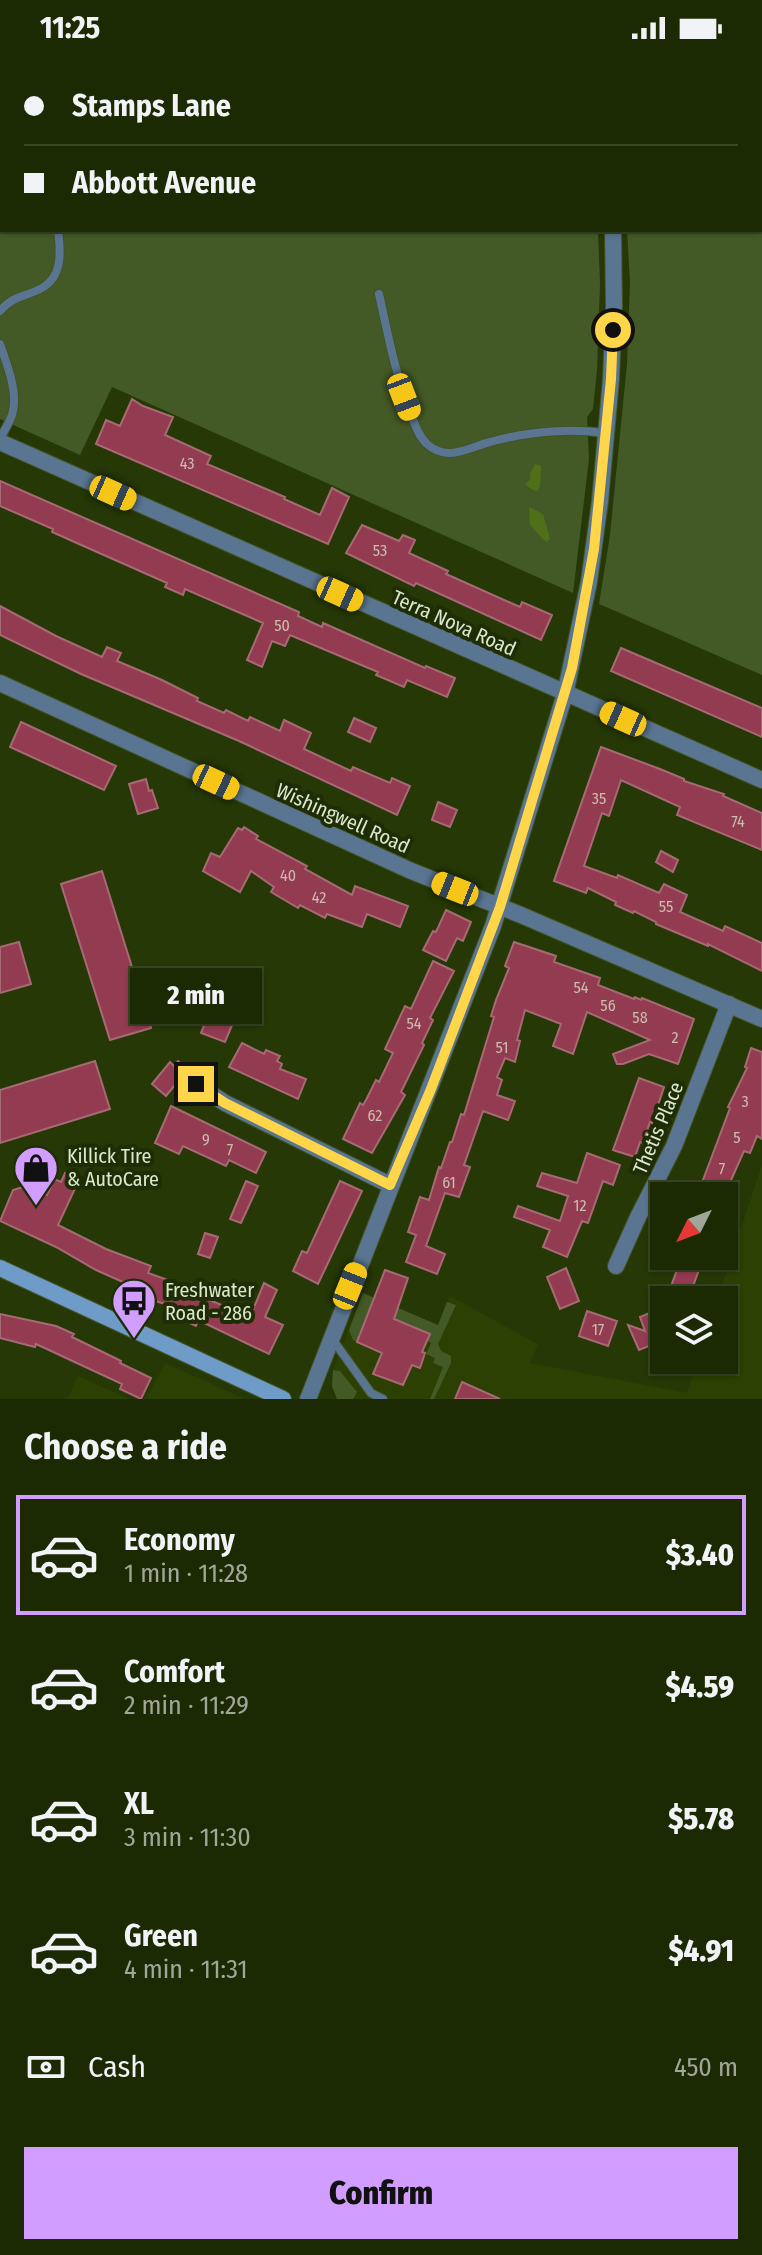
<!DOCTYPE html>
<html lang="en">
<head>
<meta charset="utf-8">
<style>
	:root { --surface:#1c2a04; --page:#25320e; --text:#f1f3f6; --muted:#a0a79a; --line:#3a4626; --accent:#d19dfe }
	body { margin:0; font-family:"Fira Sans Condensed",sans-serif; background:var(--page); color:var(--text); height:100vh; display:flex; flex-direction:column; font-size:30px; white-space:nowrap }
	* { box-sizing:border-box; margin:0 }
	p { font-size:26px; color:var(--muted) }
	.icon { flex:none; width:44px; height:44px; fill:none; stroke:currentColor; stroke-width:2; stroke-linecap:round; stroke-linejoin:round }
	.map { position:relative; height:1343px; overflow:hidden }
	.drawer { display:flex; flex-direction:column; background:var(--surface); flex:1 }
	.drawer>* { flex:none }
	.top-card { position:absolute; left:0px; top:0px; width:762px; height:176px; box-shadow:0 2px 6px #0004,0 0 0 2px var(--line); display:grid; align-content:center; height:176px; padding:0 24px; background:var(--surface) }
	.needle { width:52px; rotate:228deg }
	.tools { position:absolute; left:650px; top:1126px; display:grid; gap:16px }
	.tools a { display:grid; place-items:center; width:88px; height:88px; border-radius:0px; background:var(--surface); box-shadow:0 2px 6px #0004,0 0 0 2px var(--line); font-size:40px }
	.end { position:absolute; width:36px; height:36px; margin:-18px; border:10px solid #ffd54a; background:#111; box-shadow:0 0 0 4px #111 }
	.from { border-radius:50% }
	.bubble { position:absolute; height:56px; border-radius:0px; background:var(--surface); box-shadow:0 2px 6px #0004,0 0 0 2px var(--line); font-size:26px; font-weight:800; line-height:56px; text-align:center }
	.car { position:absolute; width:24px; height:48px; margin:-24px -12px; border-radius:10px; box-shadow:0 0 6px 2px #0007; background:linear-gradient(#f5c518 24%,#345 0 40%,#f5c518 0 76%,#345 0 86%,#f5c518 0) }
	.top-card b { display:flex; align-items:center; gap:28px; height:76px; font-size:30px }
	.top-card b+b { border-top:2px solid var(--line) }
	.top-card i { width:20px; height:20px; background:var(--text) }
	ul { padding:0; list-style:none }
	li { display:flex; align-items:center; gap:24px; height:120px; margin:0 16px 12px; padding:0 8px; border:4px solid transparent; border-radius:0px }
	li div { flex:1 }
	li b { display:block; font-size:30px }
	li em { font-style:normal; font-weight:800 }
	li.active { border-color:var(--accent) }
	li>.icon { width:72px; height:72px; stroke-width:1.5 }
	h2 { padding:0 24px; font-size:36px; line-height:96px }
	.pay { display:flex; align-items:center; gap:20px; height:88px; padding:0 24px; font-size:30px }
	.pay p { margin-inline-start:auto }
	.button { display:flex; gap:16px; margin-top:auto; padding:16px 24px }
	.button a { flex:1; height:92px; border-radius:0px; background:var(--accent); color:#111; font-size:32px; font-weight:800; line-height:92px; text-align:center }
	.status { display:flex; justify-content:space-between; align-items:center; height:56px; padding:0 40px; background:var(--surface); direction:ltr }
	.status svg { height:22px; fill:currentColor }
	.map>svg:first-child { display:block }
	.built { fill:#2b4002 }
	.green { fill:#445a26 }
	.forest { fill:#507017 }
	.building { fill:#933b50; stroke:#a66a75; stroke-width:2 }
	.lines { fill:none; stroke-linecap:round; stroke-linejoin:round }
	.service-casing { stroke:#435425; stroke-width:10 }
	.minor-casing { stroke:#435425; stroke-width:18 }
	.tertiary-casing { stroke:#435425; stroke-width:18 }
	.secondary-casing { stroke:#435425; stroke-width:18 }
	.service { stroke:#597591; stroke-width:8 }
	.minor { stroke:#597591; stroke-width:16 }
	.tertiary { stroke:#597591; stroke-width:16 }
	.secondary { stroke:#6e9bc7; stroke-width:16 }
	.route { stroke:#ffd54a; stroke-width:10 }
	.labels { text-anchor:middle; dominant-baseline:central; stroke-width:8; stroke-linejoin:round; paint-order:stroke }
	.number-label { font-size:16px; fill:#c9bdae }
	.street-label { font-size:20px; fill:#dbe8cd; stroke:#1f2d07 }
	.poi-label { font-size:20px; fill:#dbe8cd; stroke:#1f2d07; text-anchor:start }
</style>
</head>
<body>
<div class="status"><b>11:25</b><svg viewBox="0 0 49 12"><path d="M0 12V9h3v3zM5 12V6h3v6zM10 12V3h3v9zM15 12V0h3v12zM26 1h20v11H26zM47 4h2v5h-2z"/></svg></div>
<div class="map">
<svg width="762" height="1343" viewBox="0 0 762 1343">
	<rect width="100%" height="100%" fill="#263805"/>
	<path class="built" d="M762,1109V1343H337L332,1330L333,1314L363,1237L438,1269L450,1240L538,1288L530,1307L687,1337L698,1304H724V1244H717Z
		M165,1307L201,1323L245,1343H146Z
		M78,1320L129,1343H67Z"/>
	<path class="green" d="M0,0H588V2H2V174H598L600,228L597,314L593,353L587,361L589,403L573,537L112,331L80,399L0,363Z
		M760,166H762V619L599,548L610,479L627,308L630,227L627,174H760Z
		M363,1237L438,1269L447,1246L456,1249L438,1288L441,1295L451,1300V1307L434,1343H430L443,1311L433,1307L435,1302L426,1298L431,1287L427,1284L429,1278L412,1270L368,1258L357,1286L353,1284L349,1274Z
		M333,1314L340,1315L357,1336L353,1343H337L332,1330Z"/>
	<path class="forest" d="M535,408L541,410L540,430L537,435L531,433L525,428L530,424V418Z
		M529,451L543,458L550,483L546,486L530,469Z"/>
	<path class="building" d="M132,343L143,350L173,361L165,379L211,400L207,408L285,441L284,443L320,459L332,432L349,441L328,488L96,388L106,364L120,370Z
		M0,425L299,556L298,560L322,571L323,567L425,612L426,610L455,622L447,641L407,624L404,631L376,619L378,616L290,579L285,590L272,585L262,611L247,604L263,567L185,533L183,539L165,531L167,527L79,488L52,476L53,473L0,450Z
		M362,469L399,485L403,479L415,484L409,497L448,515L446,518L520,551L522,546L552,559L541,584L416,527L414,530L346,497Z
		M0,550L56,580L102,601L107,591L121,597L117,605L162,624L198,642L197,645L224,657L226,654L248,665L250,661L280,675L284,664L311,677L304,693L351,715L353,711L390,727L392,722L410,730L397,759L239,685L81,618L0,579Z
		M621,592L762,652V681L611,615Z
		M354,662L376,672L370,686L348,676Z
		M21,666L116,710L104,734L10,691Z
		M601,691L660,713L684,723V725L724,738L723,740L762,757V794L677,759L680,751L621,724L609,760L602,757L584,810L617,822L618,819L659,837L664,828L687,839L680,856L723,875L725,870L762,887V915L708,888V890L656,868V866L634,855L633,857L615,849L616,846L588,832L586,837L554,825Z
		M146,723L149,735L152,734L158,752L138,758L129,728Z
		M438,746L457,754L450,771L432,764Z
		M244,771L258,780L256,783L307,810L305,813L352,839L355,830L408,850L400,871L367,858L362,871L327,858L325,862L300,849L298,852L271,836L274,831L251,815L240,836L203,815L211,797L220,801L238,772L242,774Z
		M661,795L678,804L673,816L656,806Z
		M102,815L151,972L110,984L61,828Z
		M446,854L471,866L463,885L457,882L446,905L423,894L433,875L436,876Z
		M19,886L31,928L0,937V891Z
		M514,886L556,900L554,906L600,922L598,929L634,943L635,941L641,944L642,942L694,963L678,1008L649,998L623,1008H617L613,998L650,984L587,956L573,998L553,990L561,968L525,954L517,984L520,985L515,1006L505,1002L497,1021L502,1024L497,1039L515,1045L508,1064L483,1055L464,1109L470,1111L459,1141L445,1137L426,1190L445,1198L437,1218L406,1206L416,1179L408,1176L420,1141L429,1144L439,1111L441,1112L450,1086H452L461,1058L464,1059L494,961L491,960L496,944L509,912L505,910Z
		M433,905L454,915L430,962L433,964L422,987L424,989L401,1036L405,1039L372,1097L343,1083L360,1047L363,1049L366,1044L376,1024L379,1026L393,997L385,993L405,950L411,953Z
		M211,953L235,962L225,986L201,977Z
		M242,987L264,998L266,994L280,1000L277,1005L282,1008L280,1013L306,1023L298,1043L229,1011Z
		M751,992L762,996V1083L757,1080L750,1097L744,1095L724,1140H697L730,1052L728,1051L747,1012L745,1011Z
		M95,1005L110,1053L0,1087V1034Z
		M178,1005L188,1013L166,1040L152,1028L170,1006L174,1010Z
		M639,1022L664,1031L652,1067L650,1066L643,1087L640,1086L635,1101L613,1094Z
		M171,1050L266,1096L256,1117L229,1104L226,1110L183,1090L179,1098L155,1087Z
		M587,1097L620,1109L613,1129L603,1125L588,1167L582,1165L567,1201L543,1191L550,1174L514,1161L518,1150L560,1165L568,1140L537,1130L542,1117L577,1127Z
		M65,1117L79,1124L58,1169L106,1193L151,1210L148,1217L190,1232L192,1227L210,1234L207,1243L250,1261L264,1227L277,1234L265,1261L283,1269L269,1298L198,1264L196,1270L178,1262L181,1253L120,1234L123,1226L96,1214L56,1191L0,1165L13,1134L26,1130L47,1139L54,1123L61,1126Z
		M246,1125L258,1130L241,1167L230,1163Z
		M340,1125L362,1135L318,1228L293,1215L302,1195L307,1197Z
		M205,1177L218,1181L210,1202L198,1198Z
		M682,1200H704L688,1244H666Z
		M566,1212L579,1245L560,1253L547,1221Z
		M385,1214L408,1222L394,1263L430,1278L422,1296L425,1297L420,1312L412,1309L403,1329L373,1318L382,1297L357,1286Z
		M587,1255L617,1265L608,1290L579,1280Z
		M654,1255L664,1284L639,1294L628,1269L645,1275L640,1261Z
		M0,1258L56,1270L74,1278L72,1281L113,1301L121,1305L120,1307L151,1322L141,1343L120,1333L122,1328L36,1288L35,1291L0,1282Z
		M462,1326L500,1343H455Z"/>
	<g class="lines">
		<g class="service-casing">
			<path id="service" d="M1,0L2,4
				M760,140H762
				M379,238C388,278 395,317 410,356C414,366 418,380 427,388C432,393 441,397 449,397C463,397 477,389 490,386C527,376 568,372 605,377
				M0,255C13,240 21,242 38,234C63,223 61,197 58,174
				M0,288C7,309 19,337 12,359C9,367 4,375 0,383
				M333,1284L371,1337L383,1343"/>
		</g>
		<g class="minor-casing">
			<path id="minor" d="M0,386L762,724
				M0,627L409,814L521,859L762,963
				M196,1028L225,1047L390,1129
				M616,1210L638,1161L674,1090L729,948"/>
		</g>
		<g class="tertiary-casing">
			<path id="tertiary" d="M604,0V2
				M308,1343L493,870L565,638L589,526L600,445L611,323L614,250L613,174"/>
		</g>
		<g class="secondary-casing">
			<path id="secondary" d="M0,1212L283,1343"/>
		</g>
		<use href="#service" class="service"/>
		<use href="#minor" class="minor"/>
		<use href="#tertiary" class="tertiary"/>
		<use href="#secondary" class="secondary"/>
	</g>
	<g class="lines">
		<path class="route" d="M196,1028L225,1047L390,1129L431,1033L500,851L572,612L594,493L611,323L613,274"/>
	</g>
	<defs>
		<g id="shop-pin" transform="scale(2.3)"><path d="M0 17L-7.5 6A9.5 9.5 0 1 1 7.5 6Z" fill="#d19dfe" stroke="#1f2d07"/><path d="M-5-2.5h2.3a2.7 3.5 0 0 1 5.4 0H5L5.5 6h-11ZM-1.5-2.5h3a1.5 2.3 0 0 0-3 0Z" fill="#111"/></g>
		<g id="bus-pin" transform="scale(2.3)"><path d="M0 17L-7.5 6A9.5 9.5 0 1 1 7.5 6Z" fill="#d19dfe" stroke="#1f2d07"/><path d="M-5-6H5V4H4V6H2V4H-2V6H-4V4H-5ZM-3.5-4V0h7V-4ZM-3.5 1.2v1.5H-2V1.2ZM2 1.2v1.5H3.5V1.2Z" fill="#111"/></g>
	</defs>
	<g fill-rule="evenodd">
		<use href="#shop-pin" x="36" y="1112"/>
		<use href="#bus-pin" x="134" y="1245"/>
	</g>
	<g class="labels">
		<g class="number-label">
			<text x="187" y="407">43</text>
			<text x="380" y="494">53</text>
			<text x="282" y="569">50</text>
			<text x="599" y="742">35</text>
			<text x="738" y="765">74</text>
			<text x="288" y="819">40</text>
			<text x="319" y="841">42</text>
			<text x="666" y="850">55</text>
			<text x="581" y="931">54</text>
			<text x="608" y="949">56</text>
			<text x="640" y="961">58</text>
			<text x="414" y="967">54</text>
			<text x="675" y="981">2</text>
			<text x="502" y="991">51</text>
			<text x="745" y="1045">3</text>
			<text x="375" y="1059">62</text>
			<text x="737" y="1081">5</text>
			<text x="206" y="1083">9</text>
			<text x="230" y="1093">7</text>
			<text x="722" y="1112">7</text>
			<text x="449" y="1126">61</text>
			<text x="580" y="1149">12</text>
			<text x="598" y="1273">17</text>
		</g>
		<g class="street-label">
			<text transform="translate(454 567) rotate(24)">Terra Nova Road</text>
			<text transform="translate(343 762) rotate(24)">Wishingwell Road</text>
			<text transform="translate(658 1072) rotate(-67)">Thetis Place</text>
		</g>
		<g class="poi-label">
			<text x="67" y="1100">Killick Tire<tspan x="67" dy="23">&amp; AutoCare</tspan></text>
			<text x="165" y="1234">Freshwater<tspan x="165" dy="23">Road - 286</tspan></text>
		</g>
	</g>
</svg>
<div class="tools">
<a><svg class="needle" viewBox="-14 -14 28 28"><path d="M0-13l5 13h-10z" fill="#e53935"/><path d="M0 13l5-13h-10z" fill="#a0a79a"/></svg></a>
<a><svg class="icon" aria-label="layers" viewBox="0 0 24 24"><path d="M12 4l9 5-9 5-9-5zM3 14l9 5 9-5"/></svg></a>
</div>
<i class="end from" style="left:613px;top:274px"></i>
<i class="end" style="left:196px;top:1028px"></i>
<div class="bubble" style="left:130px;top:912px;width:132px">2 min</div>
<i class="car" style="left:404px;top:341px;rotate:159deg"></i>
<i class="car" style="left:113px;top:437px;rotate:114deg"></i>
<i class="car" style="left:340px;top:538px;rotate:114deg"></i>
<i class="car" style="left:623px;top:663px;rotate:294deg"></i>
<i class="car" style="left:216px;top:726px;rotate:115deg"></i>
<i class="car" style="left:455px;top:833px;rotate:292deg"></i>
<i class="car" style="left:350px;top:1230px;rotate:22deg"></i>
<div class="top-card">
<b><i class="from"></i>Stamps Lane</b>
<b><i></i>Abbott Avenue</b>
</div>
</div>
<section class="drawer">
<h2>Choose a ride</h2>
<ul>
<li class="active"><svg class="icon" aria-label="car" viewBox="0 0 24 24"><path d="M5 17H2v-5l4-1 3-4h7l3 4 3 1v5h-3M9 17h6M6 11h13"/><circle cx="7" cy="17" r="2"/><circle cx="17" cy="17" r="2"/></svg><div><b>Economy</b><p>1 min · 11:28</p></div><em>$3.40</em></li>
<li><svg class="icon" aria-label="car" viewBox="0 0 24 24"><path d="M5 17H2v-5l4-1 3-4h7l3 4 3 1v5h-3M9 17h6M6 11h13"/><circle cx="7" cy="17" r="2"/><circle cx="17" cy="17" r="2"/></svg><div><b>Comfort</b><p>2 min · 11:29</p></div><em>$4.59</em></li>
<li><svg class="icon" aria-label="car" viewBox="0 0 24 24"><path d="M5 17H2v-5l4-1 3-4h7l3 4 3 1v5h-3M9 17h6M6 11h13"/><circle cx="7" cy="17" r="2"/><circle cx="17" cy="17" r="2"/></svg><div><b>XL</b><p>3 min · 11:30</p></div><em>$5.78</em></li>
<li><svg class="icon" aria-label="car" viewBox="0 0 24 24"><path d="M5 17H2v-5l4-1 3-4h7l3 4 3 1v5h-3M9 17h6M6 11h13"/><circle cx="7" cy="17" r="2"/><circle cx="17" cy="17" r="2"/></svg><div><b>Green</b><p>4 min · 11:31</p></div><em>$4.91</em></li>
</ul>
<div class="pay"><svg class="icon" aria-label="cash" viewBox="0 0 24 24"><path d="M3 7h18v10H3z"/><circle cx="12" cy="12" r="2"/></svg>Cash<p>450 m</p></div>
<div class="button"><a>Confirm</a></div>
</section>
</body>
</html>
